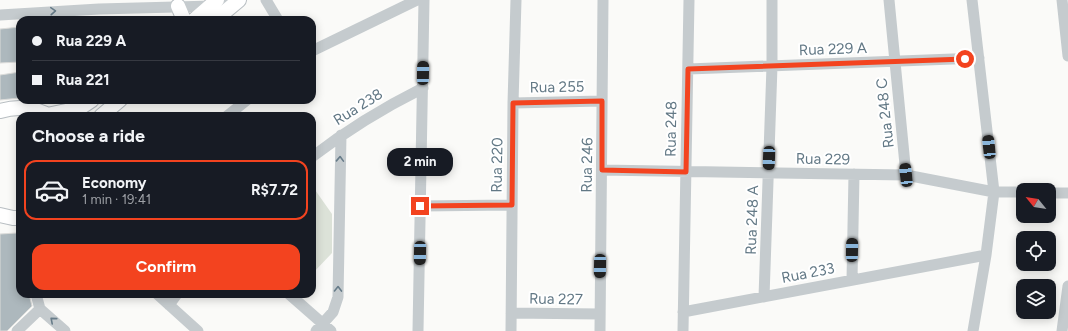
<!DOCTYPE html>
<html lang="en">
<head>
<meta charset="utf-8">
<style>
	:root { --surface:#171b24; --page:#20242c; --text:#f1f3f6; --muted:#9ea1a6; --line:#363941; --accent:#f3431f }
	body { margin:0; font-family:Figtree,sans-serif; background:var(--page); color:var(--text); height:100vh; display:flex; flex-direction:column; font-size:15px; white-space:nowrap }
	* { box-sizing:border-box; margin:0 }
	p { font-size:13px; color:var(--muted) }
	.icon { flex:none; width:22px; height:22px; fill:none; stroke:currentColor; stroke-width:2; stroke-linecap:round; stroke-linejoin:round }
	.map { position:relative; flex:1; overflow:hidden }
	.sheet { position:absolute; left:16px; top:112px; width:300px; height:186px; display:flex; flex-direction:column; background:var(--surface); border-radius:12px; box-shadow:0 2px 10px #0003 }
	.sheet>* { flex:none }
	.guide { position:absolute; left:16px; top:16px; width:300px; height:88px; border-radius:12px; box-shadow:0 2px 10px #0003; display:grid; align-content:center; height:88px; padding:0 16px; background:var(--surface) }
	.needle { width:26px; rotate:300deg }
	.controls { position:absolute; left:1016px; top:183px; display:grid; gap:8px }
	.controls a { display:grid; place-items:center; width:40px; height:40px; border-radius:8px; background:var(--surface); box-shadow:0 2px 10px #0003; font-size:20px }
	.end { position:absolute; width:18px; height:18px; margin:-9px; border:5px solid #f3431f; background:#fff; box-shadow:0 0 0 2px #fff }
	.from { border-radius:50% }
	.bubble { position:absolute; height:28px; border-radius:12px; background:var(--surface); box-shadow:0 2px 10px #0003; font-size:13px; font-weight:700; line-height:28px; text-align:center }
	.car { position:absolute; width:12px; height:24px; margin:-12px -6px; border-radius:5px; box-shadow:0 0 3px 1px #0007; background:linear-gradient(#222 24%,#8ab4d8 0 40%,#222 0 76%,#8ab4d8 0 86%,#222 0) }
	.guide b { display:flex; align-items:center; gap:14px; height:38px; font-size:15px }
	.guide b+b { border-top:1px solid var(--line) }
	.guide i { width:10px; height:10px; background:var(--text) }
	ul { padding:0; list-style:none }
	li { display:flex; align-items:center; gap:12px; height:60px; margin:0 8px 6px; padding:0 8px; border:2px solid var(--line); border-radius:12px }
	li div { flex:1 }
	li b { display:block; font-size:15px }
	li em { font-style:normal; font-weight:700 }
	li.on { border-color:var(--accent) }
	li>.icon { width:36px; height:36px; stroke-width:1.5 }
	h2 { padding:0 16px; font-size:18px; line-height:48px }
	.primary-button { display:flex; gap:8px; margin-top:auto; padding:8px 16px }
	.primary-button a { flex:1; height:46px; border-radius:12px; background:var(--accent); color:#fff; font-size:16px; font-weight:700; line-height:46px; text-align:center }
	.map>svg:first-child { display:block }
	.green { fill:#dce2d8 }
	.building { fill:#adb8bd; stroke:#dcdcda }
	.lines { fill:none; stroke-linecap:round; stroke-linejoin:round }
	.major-casing { stroke:#b8bec2; stroke-width:16 }
	.minor { stroke:#c5cbce; stroke-width:11 }
	.major { stroke:#fff; stroke-width:14 }
	.oneway { stroke:#677c89 }
	.route { stroke:#f3431f; stroke-width:5 }
	.labels { text-anchor:middle; dominant-baseline:central; stroke-width:4; stroke-linejoin:round; paint-order:stroke }
	.street-label { font-size:15px; fill:#627885; stroke:#fff }
</style>
</head>
<body>
<div class="map">
<svg width="1068" height="331" viewBox="0 0 1068 331">
	<rect width="100%" height="100%" fill="#fafaf8"/>
	<path class="green" d="M312,176L313,187L332,214V253L312,274Z"/>
	<path class="building" d="M20,27V62L0,63V29Z
		M20,72V98L0,100V75Z
		M17,233L20,235V294H29L32,306L7,331H0V234Z"/>
	<g class="lines">
		<g class="major-casing">
			<path id="major" d="M178,6L184,20
				M194,20L217,0
				M215,20L239,0
				M0,111C16,106 35,107 49,116
				M47,115L80,108L92,100
				M101,116L120,100
				M0,215L13,218H20"/>
		</g>
		<path class="minor" d="M266,0L278,20
			M889,0L906,175
			M972,0L994,192L986,255L973,331
			M1062,0L1068,56
			M212,13L227,0
			M0,15L99,9L213,6
			M312,51L417,0
			M688,69L979,58
			M513,103L602,101
			M227,116L247,100
			M312,157C347,130 383,108 423,88
			M602,170L906,175L994,192H1023
			M1049,193H1068
			M421,206L512,205
			M852,280L854,174
			M36,294L40,309
			M157,294L198,331
			M289,294L331,331
			M764,297L772,66V0
			M169,305L177,294
			M40,309L65,331
			M683,312L986,255
			M511,313L600,314
			M17,331L40,309
			M316,331L333,312L338,297L341,135
			M418,331L424,0
			M511,331L513,103L516,0
			M600,331L603,0
			M683,331L689,0
			M1062,331L1068,286"/>
		<use href="#major" class="major"/>
	</g>
	<defs><path id="oneway-chevron" d="M-2-3.5L2.5 0L-2 3.5" fill="none" stroke-width="1.6" stroke-linecap="round" stroke-linejoin="round"/></defs>
	<g class="oneway">
		<use href="#oneway-chevron" transform="translate(53 11) rotate(-4)"/>
		<use href="#oneway-chevron" transform="translate(340 159) rotate(-88)"/>
		<use href="#oneway-chevron" transform="translate(338 289) rotate(-89)"/>
		<use href="#oneway-chevron" transform="translate(53 320) rotate(-139)"/>
	</g>
	<g class="lines">
		<path class="route" d="M420,206L512,205L513,103L602,101V170L686,172L688,69L965,59"/>
	</g>
	<g class="labels">
		<g class="street-label">
			<text transform="translate(833 49) rotate(-2)">Rua 229 A</text>
			<text transform="translate(557 87) rotate(-1)">Rua 255</text>
			<text transform="translate(358 107) rotate(-32)">Rua 238</text>
			<text transform="translate(885 113) rotate(-96)">Rua 248 C</text>
			<text transform="translate(671 129) rotate(-89)">Rua 248</text>
			<text transform="translate(823 159) rotate(1)">Rua 229</text>
			<text transform="translate(497 165) rotate(-89)">Rua 220</text>
			<text transform="translate(587 165) rotate(-89)">Rua 246</text>
			<text transform="translate(752 220) rotate(-88)">Rua 248 A</text>
			<text transform="translate(808 273) rotate(-11)">Rua 233</text>
			<text transform="translate(556 299) rotate(1)">Rua 227</text>
		</g>
	</g>
</svg>
<div class="controls">
<a><svg class="needle" viewBox="-14 -14 28 28"><path d="M0-13l5 13h-10z" fill="#e53935"/><path d="M0 13l5-13h-10z" fill="#9ea1a6"/></svg></a>
<a><svg class="icon" aria-label="locate" viewBox="0 0 24 24"><circle cx="12" cy="12" r="6"/><path d="M12 2v4M12 18v4M2 12h4M18 12h4"/></svg></a>
<a><svg class="icon" aria-label="layers" viewBox="0 0 24 24"><path d="M12 4l9 5-9 5-9-5zM3 14l9 5 9-5"/></svg></a>
</div>
<i class="end from" style="left:965px;top:59px"></i>
<i class="end" style="left:420px;top:206px"></i>
<div class="bubble" style="left:387px;top:148px;width:66px">2 min</div>
<i class="car" style="left:423px;top:73px;rotate:1deg"></i>
<i class="car" style="left:989px;top:147px;rotate:354deg"></i>
<i class="car" style="left:769px;top:158px;rotate:182deg"></i>
<i class="car" style="left:906px;top:175px;rotate:354deg"></i>
<i class="car" style="left:852px;top:250px;rotate:1deg"></i>
<i class="car" style="left:420px;top:253px;rotate:181deg"></i>
<i class="car" style="left:600px;top:266px;rotate:181deg"></i>
<div class="guide">
<b><i class="from"></i>Rua 229 A</b>
<b><i></i>Rua 221</b>
</div>
<section class="sheet">
<h2>Choose a ride</h2>
<ul>
<li class="on"><svg class="icon" aria-label="car" viewBox="0 0 24 24"><path d="M5 17H2v-5l4-1 3-4h7l3 4 3 1v5h-3M9 17h6M6 11h13"/><circle cx="7" cy="17" r="2"/><circle cx="17" cy="17" r="2"/></svg><div><b>Economy</b><p>1 min · 19:41</p></div><em>R$7.72</em></li>
</ul>
<div class="primary-button"><a>Confirm</a></div>
</section>
</div>
</body>
</html>
